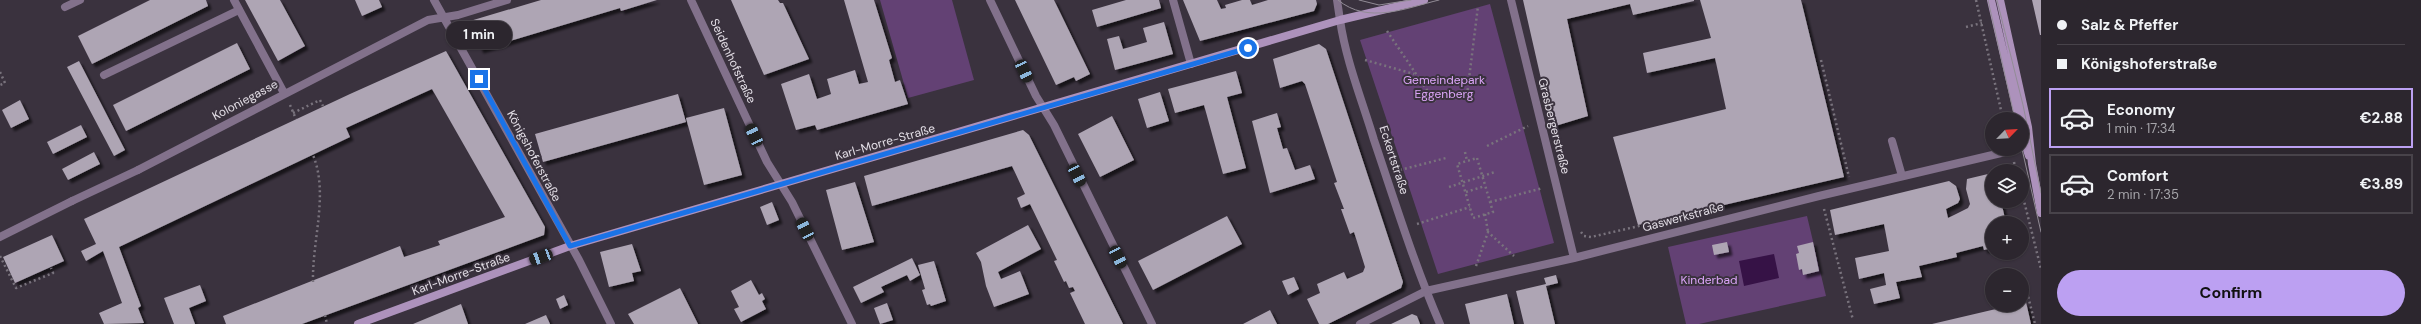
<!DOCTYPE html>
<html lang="en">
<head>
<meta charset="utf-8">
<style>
	:root { --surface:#2c262e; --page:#342e36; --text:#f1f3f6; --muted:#a6a5aa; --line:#48434a; --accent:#bca0f2 }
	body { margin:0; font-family:"DM Sans",sans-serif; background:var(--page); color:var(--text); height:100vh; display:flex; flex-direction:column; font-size:15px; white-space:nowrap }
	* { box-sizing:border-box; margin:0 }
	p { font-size:13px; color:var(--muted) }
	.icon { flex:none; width:22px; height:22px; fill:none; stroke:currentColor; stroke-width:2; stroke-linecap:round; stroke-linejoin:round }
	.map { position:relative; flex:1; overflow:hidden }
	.drawer { display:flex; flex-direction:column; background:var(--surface); width:380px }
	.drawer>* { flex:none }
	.guide { display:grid; align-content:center; height:88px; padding:0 16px; background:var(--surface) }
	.needle { width:26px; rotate:65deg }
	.buttons { position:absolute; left:1985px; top:112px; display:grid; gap:8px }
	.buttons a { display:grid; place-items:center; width:44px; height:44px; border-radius:50%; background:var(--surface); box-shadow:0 1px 3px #0004,0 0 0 1px var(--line); font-size:20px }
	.end { position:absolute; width:18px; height:18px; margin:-9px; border:5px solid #1a73e8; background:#fff; box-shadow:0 0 0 2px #fff }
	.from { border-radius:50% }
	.bubble { position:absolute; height:28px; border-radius:14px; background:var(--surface); box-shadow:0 1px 3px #0004,0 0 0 1px var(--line); font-size:13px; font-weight:700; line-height:28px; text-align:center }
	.car { position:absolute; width:12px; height:24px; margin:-12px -6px; border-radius:5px; box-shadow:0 0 3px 1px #0007; background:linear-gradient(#222 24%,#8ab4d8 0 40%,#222 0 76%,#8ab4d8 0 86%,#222 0) }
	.guide b { display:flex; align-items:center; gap:14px; height:38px; font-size:15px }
	.guide b+b { border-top:1px solid var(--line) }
	.guide i { width:10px; height:10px; background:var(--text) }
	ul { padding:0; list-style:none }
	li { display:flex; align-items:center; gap:12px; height:60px; margin:0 8px 6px; padding:0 8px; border:2px solid var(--line); border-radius:0px }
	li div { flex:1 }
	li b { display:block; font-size:15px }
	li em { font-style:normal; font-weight:700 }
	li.selected { border-color:var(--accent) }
	li>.icon { width:36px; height:36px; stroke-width:1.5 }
	.action { display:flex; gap:8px; margin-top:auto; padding:8px 16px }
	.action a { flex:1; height:46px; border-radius:24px; background:var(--accent); color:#111; font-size:16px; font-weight:700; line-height:46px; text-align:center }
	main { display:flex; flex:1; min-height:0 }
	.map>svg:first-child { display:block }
	.green { fill:#634174 }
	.water { fill:#361246 }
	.building { fill:#aea5b4; filter:url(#shadow) }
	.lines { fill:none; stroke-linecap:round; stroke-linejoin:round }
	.path { stroke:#79737d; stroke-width:2.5; stroke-dasharray:2 3; stroke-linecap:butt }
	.service { stroke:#82718b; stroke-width:8 }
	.minor { stroke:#82718b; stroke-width:8 }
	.tertiary { stroke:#82718b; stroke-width:8 }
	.secondary { stroke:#ad92bc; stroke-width:8 }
	.tram { stroke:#928c96; stroke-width:1 }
	.route { stroke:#1a73e8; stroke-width:5 }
	.labels { text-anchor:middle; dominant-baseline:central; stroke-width:4; stroke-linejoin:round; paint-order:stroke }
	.street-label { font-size:12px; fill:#e3dee6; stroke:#3a323e }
	.park-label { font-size:12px; fill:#dca5f8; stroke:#3a323e }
</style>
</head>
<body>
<main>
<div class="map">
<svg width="2041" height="324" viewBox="0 0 2041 324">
	<defs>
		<filter id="shadow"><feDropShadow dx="3.5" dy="3.5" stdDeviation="1" flood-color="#0009"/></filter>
	</defs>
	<rect width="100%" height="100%" fill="#3a323e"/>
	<path class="green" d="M880,0H952L974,80L908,98Z
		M1490,4L1554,243L1438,274L1360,40Z
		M1807,216L1826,296L1699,324H1686L1668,247Z"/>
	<path class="water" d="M1774,254L1779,278L1744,286L1739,261Z"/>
	<path class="building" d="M150,0H206L208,6L92,64L78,36Z
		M245,0H280L305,46L278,61Z
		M355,0H379L382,7L362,16Z
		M541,0H657L621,11L620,8L480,50L470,21Z
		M731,0H778L780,3H783L809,59L764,75Z
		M844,0H874L892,58L889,60L895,82L900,80L908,104L817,130L815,125L796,130L781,84L809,74L817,99L831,94L827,79L855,70L859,84L868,82Z
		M1015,0H1054L1090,74L1076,81L1074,77L1056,85Z
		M1126,0H1159L1161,8L1097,27L1092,10Z
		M1183,0H1217L1221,9L1226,8L1225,5L1242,0H1250L1252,5L1268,0H1316L1317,4L1314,11L1200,41Z
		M1523,0H1694V1L1633,15L1630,4L1567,19L1588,116L1552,127Z
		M1700,0H1801L1844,177L1638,225L1613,137L1726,109L1715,58L1647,73L1643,53L1711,38Z
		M2032,0H2041V35H2040Z
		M1164,22L1173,54L1115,70L1107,39L1119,36L1123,49L1147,42L1143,28Z
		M237,43L250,69L126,131L113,105Z
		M1319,44L1326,49L1403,282L1401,288L1328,324H1319L1307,299L1320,293L1317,284L1344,272L1347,279L1363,272L1365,267L1354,232L1350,234L1341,209H1344L1334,183L1337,182L1305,84L1302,81L1280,88L1273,59Z
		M446,51L545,227L544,235L302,324H226L223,316L400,246L404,257L440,245L438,241L505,217L432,89L346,128L350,137L119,247L141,306L138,308L144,323L104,324L99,313L122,303L103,251L86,261L81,251L96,244L84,219L350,94Z
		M79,61L125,150L114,156L67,67Z
		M1236,71L1242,93L1227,97L1246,168L1223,174L1204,105L1175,113L1168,89Z
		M1160,92L1169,121L1147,128L1138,99Z
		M678,94L686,122L543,162L535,134Z
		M20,100L29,119L11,128L2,110Z
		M724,108L742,175L704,185L686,118Z
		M1277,113L1281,127L1277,128L1283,149L1287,148L1295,170L1310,165L1315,179L1270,193L1252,121Z
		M1112,116L1134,160L1100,177L1078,134Z
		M81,125L87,137L53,154L47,142Z
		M1023,130L1029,135L1123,324H1085L1070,293L1075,291L1073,287L1069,288L1066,281L1064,282L1054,261L1057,260L1030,204L1021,208L1017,198L1025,194L1012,166L872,206L864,176Z
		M94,152L100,164L68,180L62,169Z
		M1988,174L1992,178V201H2001L2006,223H1992V248L1984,250L1983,246L1956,253L1957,257L1919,266L1922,277L1896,282L1900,298L1874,304L1870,289L1886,285L1884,273L1859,279L1855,258L1889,251L1884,224L1835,235L1830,210L1949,181L1956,186L1960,199L1958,203L1946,209L1948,218L1968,208L1970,204L1966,189L1967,179Z
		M855,182L874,242L842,250L826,190Z
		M772,202L779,220L767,225L760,207Z
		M1227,216L1242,244L1153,290L1138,261Z
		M1028,225L1041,249L998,272L1001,279L1020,271L1029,294L994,307L986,286L981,262L976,253Z
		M52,235L64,261L15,283L3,257Z
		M1727,242L1729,252L1714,255L1712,245Z
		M1813,242L1819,271L1803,275L1802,269L1799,270L1796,254L1799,253L1797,246Z
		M632,244L641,271L632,273L634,281L609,287L600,252Z
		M912,258L920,275L910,281L907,275L881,287L884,292L861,303L853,287Z
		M934,261L946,301L931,306L930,304L927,305L922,290L925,289L918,265Z
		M1556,275L1558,283L1546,286L1555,324H1524L1516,291L1546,284L1544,278Z
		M1294,277L1299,289L1288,295L1282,281Z
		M751,280L759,295L762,293L765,299L762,301L766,309L741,322L734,309L739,307L731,291Z
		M200,285L206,301L189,308L195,324H174L164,298Z
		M680,288L698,324H634L628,314Z
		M1507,294L1514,324H1470L1465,304Z
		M564,295L568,305L560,309L556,299Z
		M2026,302L2031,324H1932L2013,305H2022Z
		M887,303L893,320L880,324L874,308Z
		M461,304L468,324H413Z
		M1270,310L1277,324H1243Z
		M1412,314L1417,316L1420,324H1391Z
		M546,315L550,324H525Z"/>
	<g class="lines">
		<path class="path" d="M1976,0L2003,119
			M1966,27L1982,23
			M1387,31L1435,102
			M1365,60L1414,74
			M1821,60L1849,177
			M0,72L5,83L0,85
			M1467,95L1478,6
			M290,105L296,119
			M2003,112L2005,119
			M293,113L320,100L323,106
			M1487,146L1528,126
			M1465,152L1467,161
			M1477,158L1493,212L1473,218L1457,164Z
			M2014,162L2016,171
			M1400,170L1446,158
			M1449,187L1495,172
			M1466,192L1485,186
			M2022,193L2041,269
			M1490,202L1543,188
			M1824,209L1853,320
			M1485,214L1488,232
			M1417,224L1470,207
			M1581,232L1584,236L1591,237L1705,211
			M0,256L16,288L53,273L51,268
			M1476,266L1488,232L1514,256
			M313,282C312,240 329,194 313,155
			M2022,293L2027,292L2035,324
			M325,315L327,324"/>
		<path class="service" d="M65,7L80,0
			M104,75L239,10
			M1892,141L1902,176
			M72,201L138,170"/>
		<path class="minor" d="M234,0L284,93
			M434,0L579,260L611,324
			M691,0L767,162L792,202L852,324
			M990,0L1036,96L1054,125L1152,324
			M1173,0L1191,64
			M1511,0L1574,258
			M1340,20C1346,61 1362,100 1374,140C1395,202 1414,264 1440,324
			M138,170L428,20L458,15L507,0
			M0,237L72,201
			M1426,291L1574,258L1819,196L2018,149"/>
		<path class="tertiary" d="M1337,0L1340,20
			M1360,324L1426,291"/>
		<path class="secondary" d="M1991,0L2019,119
			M2000,0L2028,127L2032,164L2041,213
			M2022,134L2029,156
			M358,324L570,246L1340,20L1424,0"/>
		<path class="tram" d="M1338,0C1368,25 1406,8 1439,0
			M1359,0L1379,5L1411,0
			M1988,0L2015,119
			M1997,0L2023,105L2041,193
			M2022,149L2041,232"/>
	</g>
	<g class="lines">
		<path class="route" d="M479,79L570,246L1248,48"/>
	</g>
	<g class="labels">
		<g class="street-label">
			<text transform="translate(733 61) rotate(65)">Seidenhofstraße</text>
			<text transform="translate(245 100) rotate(-28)">Koloniegasse</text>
			<text transform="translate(1554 126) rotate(76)">Grasbergerstraße</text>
			<text transform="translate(885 142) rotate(-16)">Karl-Morre-Straße</text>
			<text transform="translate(534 156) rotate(62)">Königshoferstraße</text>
			<text transform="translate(1394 160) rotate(72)">Eckertstraße</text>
			<text transform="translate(1683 217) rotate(-15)">Gaswerkstraße</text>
			<text transform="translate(461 274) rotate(-20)">Karl-Morre-Straße</text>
		</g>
		<g class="park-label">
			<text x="1444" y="80">Gemeindepark<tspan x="1444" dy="14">Eggenberg</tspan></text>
			<text x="1709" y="280">Kinderbad</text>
		</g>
	</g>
</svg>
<div class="buttons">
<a><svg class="needle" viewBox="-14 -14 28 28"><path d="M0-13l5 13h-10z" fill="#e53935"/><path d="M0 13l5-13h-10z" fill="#a6a5aa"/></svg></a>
<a><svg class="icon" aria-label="layers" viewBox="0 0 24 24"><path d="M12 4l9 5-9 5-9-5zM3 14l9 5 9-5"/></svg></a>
<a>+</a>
<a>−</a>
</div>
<i class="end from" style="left:1248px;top:48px"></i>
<i class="end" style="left:479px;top:79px"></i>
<div class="bubble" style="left:446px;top:21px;width:66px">1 min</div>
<i class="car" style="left:1024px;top:71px;rotate:155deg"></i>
<i class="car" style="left:754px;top:135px;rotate:335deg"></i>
<i class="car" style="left:1077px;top:175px;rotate:153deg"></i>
<i class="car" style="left:805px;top:229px;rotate:333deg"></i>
<i class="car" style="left:541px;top:257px;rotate:250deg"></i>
<i class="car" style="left:1118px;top:257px;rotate:153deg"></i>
</div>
<section class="drawer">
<div class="guide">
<b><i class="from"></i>Salz &amp; Pfeffer</b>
<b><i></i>Königshoferstraße</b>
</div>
<ul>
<li class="selected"><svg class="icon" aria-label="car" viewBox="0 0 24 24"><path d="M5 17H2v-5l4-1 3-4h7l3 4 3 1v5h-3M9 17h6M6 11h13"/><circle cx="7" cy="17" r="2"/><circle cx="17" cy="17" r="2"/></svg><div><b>Economy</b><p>1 min · 17:34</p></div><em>€2.88</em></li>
<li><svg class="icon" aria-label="car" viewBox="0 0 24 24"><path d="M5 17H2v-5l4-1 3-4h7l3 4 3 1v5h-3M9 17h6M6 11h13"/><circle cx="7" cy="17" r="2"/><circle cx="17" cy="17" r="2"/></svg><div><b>Comfort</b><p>2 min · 17:35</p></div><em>€3.89</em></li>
</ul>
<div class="action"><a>Confirm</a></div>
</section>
</main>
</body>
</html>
